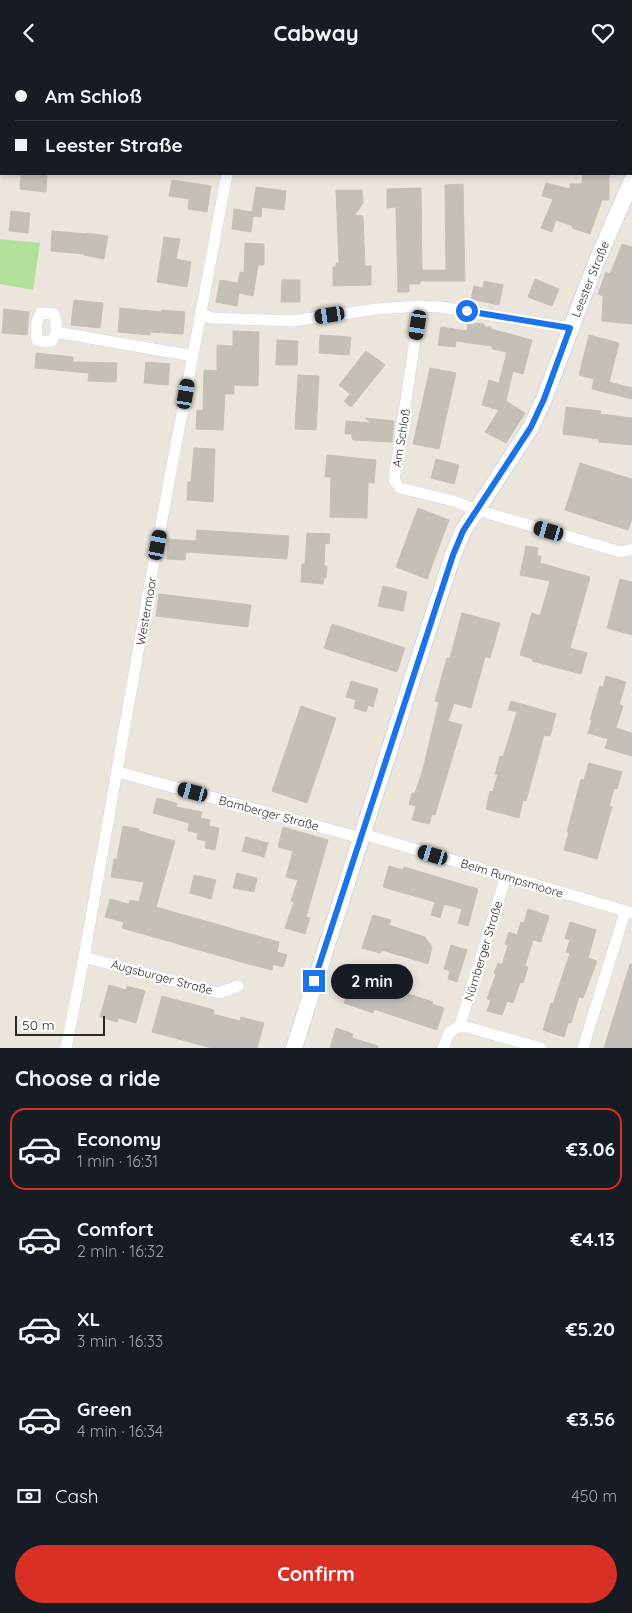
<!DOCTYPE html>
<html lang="en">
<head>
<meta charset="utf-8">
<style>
	:root { --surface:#171b24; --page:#20242c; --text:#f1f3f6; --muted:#9ea1a6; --line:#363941; --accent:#d93025 }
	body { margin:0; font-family:Quicksand,sans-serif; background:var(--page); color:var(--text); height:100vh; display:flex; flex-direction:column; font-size:19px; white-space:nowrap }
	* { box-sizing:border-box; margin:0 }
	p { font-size:16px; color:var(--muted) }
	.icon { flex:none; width:28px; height:28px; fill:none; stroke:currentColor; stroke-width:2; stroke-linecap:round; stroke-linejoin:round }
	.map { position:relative; height:983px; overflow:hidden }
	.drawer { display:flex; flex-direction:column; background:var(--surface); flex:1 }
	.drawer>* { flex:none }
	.guide { position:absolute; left:0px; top:0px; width:632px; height:110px; box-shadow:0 2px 8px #0003; display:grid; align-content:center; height:110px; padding:0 15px; background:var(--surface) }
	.scale { position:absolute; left:15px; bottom:12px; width:90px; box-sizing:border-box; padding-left:5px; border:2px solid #2a2a2a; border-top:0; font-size:14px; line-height:18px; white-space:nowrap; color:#2a2a2a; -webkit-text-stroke:4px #fff; paint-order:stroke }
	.end { position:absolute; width:22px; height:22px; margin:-11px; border:6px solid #1a73e8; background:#fff; box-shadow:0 0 0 2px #fff }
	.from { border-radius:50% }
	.bubble { position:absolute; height:35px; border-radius:18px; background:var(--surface); box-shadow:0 2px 8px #0003; font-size:16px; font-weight:700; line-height:35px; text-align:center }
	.car { position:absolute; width:15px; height:30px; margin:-15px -8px; border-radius:6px; box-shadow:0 0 4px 1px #0007; background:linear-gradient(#222 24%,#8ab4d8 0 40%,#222 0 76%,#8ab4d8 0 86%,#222 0) }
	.guide b { display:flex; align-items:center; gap:18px; height:48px; font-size:19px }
	.guide b+b { border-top:1px solid var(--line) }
	.guide i { width:12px; height:12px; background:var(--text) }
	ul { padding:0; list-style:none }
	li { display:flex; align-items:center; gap:15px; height:82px; margin:0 10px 8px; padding:0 5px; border:2px solid transparent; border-radius:15px }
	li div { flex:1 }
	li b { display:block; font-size:19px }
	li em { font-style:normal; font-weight:700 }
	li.on { border-color:var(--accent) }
	li>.icon { width:45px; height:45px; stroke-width:1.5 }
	h2 { padding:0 15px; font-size:22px; line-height:60px }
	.pay { display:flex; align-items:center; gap:12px; height:55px; padding:0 15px; font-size:19px }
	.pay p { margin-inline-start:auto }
	.button { display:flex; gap:10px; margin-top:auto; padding:10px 15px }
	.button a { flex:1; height:58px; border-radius:30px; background:var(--accent); color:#fff; font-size:20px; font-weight:700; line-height:58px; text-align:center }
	header { display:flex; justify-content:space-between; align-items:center; height:65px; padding:0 15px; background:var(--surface); font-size:22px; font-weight:700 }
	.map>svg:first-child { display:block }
	.green { fill:#b1e199 }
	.building { fill:#c4bfb7; stroke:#c7c1b5 }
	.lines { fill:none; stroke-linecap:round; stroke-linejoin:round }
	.street-casing { stroke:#d1d4e2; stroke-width:12 }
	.secondary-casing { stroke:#d1d4e2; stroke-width:18 }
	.street { stroke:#fff; stroke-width:11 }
	.secondary { stroke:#fff; stroke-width:16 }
	.route { stroke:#1a73e8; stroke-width:6 }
	.labels { text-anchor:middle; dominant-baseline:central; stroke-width:4.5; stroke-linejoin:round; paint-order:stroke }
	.street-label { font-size:12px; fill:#2a2a2a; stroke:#fff }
</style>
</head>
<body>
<header><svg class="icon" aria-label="back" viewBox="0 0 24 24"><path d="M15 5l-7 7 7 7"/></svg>Cabway<svg class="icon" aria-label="heart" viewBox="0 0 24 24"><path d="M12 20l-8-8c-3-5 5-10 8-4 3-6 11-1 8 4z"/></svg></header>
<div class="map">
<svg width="632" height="983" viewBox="0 0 632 983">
	<rect width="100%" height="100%" fill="#ebe5dc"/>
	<path class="green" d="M0,174L40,178L33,225L0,219Z"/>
	<path class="building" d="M21,109H47L46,127L20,124Z
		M583,109H609V135H602L590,169L572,163L573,161L556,155L552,167L541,163L553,134L542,131L546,118L570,124V119H582Z
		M172,115L211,121L207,147L188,144L189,134L169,131Z
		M463,119L465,216H420V219H409V227H398L396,142L387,143V124L421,123L422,205H446L445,120Z
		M256,122L286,126L284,145L262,142L261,152L253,151L251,167L232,164L234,144L252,147Z
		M336,125H362L363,138L355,150L363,151L365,201H371V220L333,221V202H336V198H339Z
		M11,146L30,148L28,168L9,166Z
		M52,166L87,169V168L108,171L104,194L84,190V189L51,186Z
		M164,172L180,174L176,194L191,197L187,222L157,217Z
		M245,178L264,179V200H258L253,231L239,228L237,241L216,237L220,215L238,218L240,207L244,208Z
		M622,179L632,182V259L602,256L603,231L598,229L606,207L610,209Z
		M535,214L559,224L552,241L528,232Z
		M282,215H300V237H281Z
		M484,216L503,220L499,240L471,234L474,221L483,223Z
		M74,235L103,238L100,263L71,260Z
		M120,243L161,247L162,245L185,247L183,269L150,267V270L118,267Z
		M4,244L29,247L27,270L2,268Z
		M475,258L484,259V262H491V264L532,275L523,309L513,306L506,336L525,348L506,378L485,367L499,345L482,340L489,315L499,318L507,287L492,284V281L456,276L455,282L438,280L441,262L467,266L468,259L474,260Z
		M233,266L259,267L258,321L234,320V329H225L223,365L196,364L197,345L203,346L204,305L217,306V280L233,281Z
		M320,270L351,272L349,290L319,288Z
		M589,270L619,278L609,317L632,323V334L592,324L594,314L579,310Z
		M277,275L298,276L297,300H276Z
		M366,286L385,300L351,342L344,336L350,329L339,320Z
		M36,288L73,292V297L117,298L116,317L88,316L89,308L35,303Z
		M146,297L170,299L168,320L144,318Z
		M430,303L456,308L439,384L413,379Z
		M298,310L319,311L316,365L295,364Z
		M566,342L601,346L600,349L632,353V380L599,377V374L563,369Z
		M365,353L394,356L392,377L353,375L351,369H345L346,356L371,358Z
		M194,383L215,384L213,437L187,435L188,417H191Z
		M327,390L376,395L374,418L368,417L367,453L330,452L331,412H325Z
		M436,394L459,400L454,419L431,413Z
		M580,398L632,414V453L628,465L565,445Z
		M418,443L449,455L427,514L396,502Z
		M197,465L289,471L287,494L186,487L185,495L167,494L168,474L196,476Z
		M307,468L330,469L329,479L325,478L324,501H327L326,513H324L323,519L301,517L302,499H305Z
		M526,481L538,483L537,491H541L540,498L590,512L570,583L587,588L581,609L532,596L533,594L520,590L532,548L540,551L550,516L520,510Z
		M620,514L632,517V570L607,563Z
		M383,521L407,527L403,546L378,541Z
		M159,529L251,540L248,562L156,551Z
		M462,548L500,558L490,593L485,592L471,643L454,638L448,656L462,660L435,750L432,749L429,759L412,755L416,741L409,739L412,728H415L423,704L439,637L435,636L447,593H450Z
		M332,559L405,583L397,607L324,583Z
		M606,611L626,617L619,639L623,641L616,663L632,668V691L605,683L608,674L588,668L592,655H590L600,621L603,622Z
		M351,616L378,624L373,642L368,640L366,647L354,643L356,635L346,632Z
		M511,636L556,649L550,671L544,670L526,736L523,735L519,753L486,744L490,726L493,727L498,709H495L500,691L503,692L517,647L508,645Z
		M301,641L336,653L307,738L272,726Z
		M589,698L622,707L617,724L614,723L609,741L612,742L597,794L564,785L569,767H567L581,714L584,715Z
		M157,733L177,738L176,742L202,747L200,753L210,755L209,761L219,763L215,785L205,783L206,776L197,774L198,768L188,766L189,758L153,748Z
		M123,761L139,764V766L175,776L156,842L279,877L277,887L287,890L283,902L273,899L272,905L245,898L122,863L124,857L105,852L110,834L129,839L130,835L139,837L144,817L111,812L114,794H117Z
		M283,762L328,775L306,852L310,853L305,869L285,863L294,837L291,836L298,815L286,812L293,786L278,782Z
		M246,772L268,778L264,792L242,786Z
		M389,801L403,805L404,802L478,824L468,861L458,858L462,844L444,839L440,853L431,850L435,837L383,822Z
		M237,808L257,813L254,827L233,823Z
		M194,810L216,815L211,834L190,828Z
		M528,844L549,851L541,877L533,875L525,901L528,902L523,918L520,917L513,938L507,936L502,950L487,946L491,935L487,934L496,909L494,908L498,898L502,900L508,880L505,879L509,867L517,870L521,857L524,858Z
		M373,850L391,855L389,860L425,872L432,882L428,899L382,885L380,888L362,883Z
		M570,857L596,865L588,893L597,896L583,933L579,932L571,958H568L564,972L543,965L551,938L553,939L570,888L566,887L570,875L565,873Z
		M451,880L467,885L457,917L448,914L450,906L444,904Z
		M630,899H632V983H604Z
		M355,906L373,912L371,917L433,937L432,939L444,943L437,965L374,944L373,948L344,938Z
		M109,920L126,925L127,921L145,926L136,958L119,953L117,957L100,952Z
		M162,931L214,945L213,949L240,956L241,952L264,958L257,983H212L152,967Z
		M336,963L353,969L352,973L378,981V983H330Z"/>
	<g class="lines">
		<g class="street-casing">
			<path id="street" d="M247,1V0
				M420,241L394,415L400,423L454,436L477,445L621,487L632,484
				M201,249L212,253L292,256L377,244L420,241L441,242L570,263
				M56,267L52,276L45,277L37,275C36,265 35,257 41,248L54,249L56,254V267L193,291
				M118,707L361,773
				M363,769L632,848
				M506,811L460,960L541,983
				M84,892L219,928L238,921
				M66,983L84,892L151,513L227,109
				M443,983L449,968L460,960
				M583,983L625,847"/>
		</g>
		<g class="secondary-casing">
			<path id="secondary" d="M551,0L553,1
				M628,1V0
				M631,101L632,102
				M294,983L414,608L453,490L463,466L531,362L544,334L596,198L632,115"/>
		</g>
		<use href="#street" class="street"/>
		<use href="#secondary" class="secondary"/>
	</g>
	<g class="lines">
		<path class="route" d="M314,916L453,490L463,466L531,362L544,334L570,263L467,246"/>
	</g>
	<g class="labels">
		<g class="street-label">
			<text transform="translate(590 214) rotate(-68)">Leester Straße</text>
			<text transform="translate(401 373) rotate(-81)">Am Schloß</text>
			<text transform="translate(146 546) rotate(-80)">Westermoor</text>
			<text transform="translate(269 748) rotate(15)">Bamberger Straße</text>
			<text transform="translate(512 813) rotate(17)">Beim Rumpsmoore</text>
			<text transform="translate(483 886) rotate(-73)">Nürnberger Straße</text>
			<text transform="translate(162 912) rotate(15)">Augsburger Straße</text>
		</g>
	</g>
</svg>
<div class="scale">50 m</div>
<i class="end from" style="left:467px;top:246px"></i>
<i class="end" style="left:314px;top:916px"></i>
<div class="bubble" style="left:331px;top:899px;width:82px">2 min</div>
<i class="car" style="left:330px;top:250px;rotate:261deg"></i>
<i class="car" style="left:418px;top:260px;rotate:189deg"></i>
<i class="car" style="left:186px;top:329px;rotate:10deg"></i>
<i class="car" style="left:549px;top:466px;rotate:286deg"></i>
<i class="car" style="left:158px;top:480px;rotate:11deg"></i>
<i class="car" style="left:193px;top:727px;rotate:285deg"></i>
<i class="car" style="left:433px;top:790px;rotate:287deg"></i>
<div class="guide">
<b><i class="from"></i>Am Schloß</b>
<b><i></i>Leester Straße</b>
</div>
</div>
<section class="drawer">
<h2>Choose a ride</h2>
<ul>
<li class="on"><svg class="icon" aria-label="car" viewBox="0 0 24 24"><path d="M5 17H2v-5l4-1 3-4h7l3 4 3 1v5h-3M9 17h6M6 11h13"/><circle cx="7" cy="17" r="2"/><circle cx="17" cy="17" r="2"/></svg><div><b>Economy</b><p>1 min · 16:31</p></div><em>€3.06</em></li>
<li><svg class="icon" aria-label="car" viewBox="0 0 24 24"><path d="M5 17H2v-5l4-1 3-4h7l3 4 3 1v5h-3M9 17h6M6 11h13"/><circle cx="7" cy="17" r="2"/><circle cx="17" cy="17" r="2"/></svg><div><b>Comfort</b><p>2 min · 16:32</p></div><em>€4.13</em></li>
<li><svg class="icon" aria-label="car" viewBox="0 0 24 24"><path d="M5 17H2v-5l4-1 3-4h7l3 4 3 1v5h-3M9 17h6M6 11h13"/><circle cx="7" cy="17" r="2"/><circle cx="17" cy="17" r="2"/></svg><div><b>XL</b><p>3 min · 16:33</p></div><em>€5.20</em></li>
<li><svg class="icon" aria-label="car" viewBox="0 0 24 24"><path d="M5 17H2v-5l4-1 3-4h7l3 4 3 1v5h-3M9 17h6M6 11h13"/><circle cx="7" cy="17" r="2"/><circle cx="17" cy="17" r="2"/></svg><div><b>Green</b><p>4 min · 16:34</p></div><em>€3.56</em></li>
</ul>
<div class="pay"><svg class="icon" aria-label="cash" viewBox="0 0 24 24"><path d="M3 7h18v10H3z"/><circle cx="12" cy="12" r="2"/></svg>Cash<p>450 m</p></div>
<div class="button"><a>Confirm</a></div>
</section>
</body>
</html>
